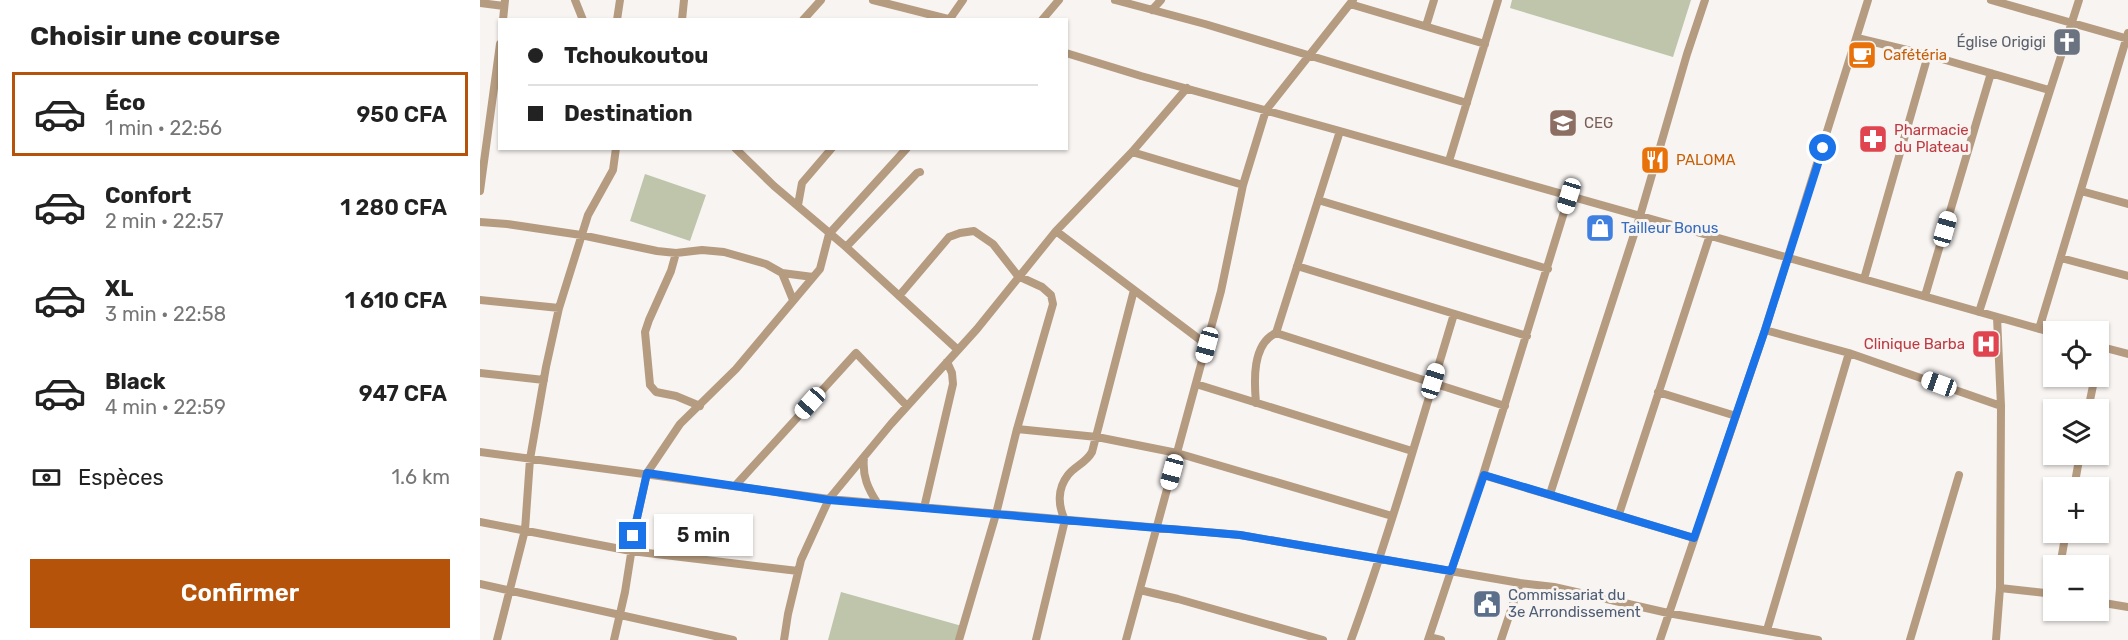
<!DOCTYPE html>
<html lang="fr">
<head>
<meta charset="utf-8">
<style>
	:root { --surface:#fff; --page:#f6f6f6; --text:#222; --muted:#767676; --line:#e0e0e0; --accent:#b45309 }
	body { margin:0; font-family:Rubik,sans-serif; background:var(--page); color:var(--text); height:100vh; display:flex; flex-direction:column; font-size:22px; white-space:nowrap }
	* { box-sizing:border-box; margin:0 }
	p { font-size:20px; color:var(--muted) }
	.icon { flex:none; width:33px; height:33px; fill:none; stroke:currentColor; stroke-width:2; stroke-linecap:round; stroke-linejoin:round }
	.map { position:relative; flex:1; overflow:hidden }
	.details { display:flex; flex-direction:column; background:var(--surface); width:480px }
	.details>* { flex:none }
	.hud { position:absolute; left:18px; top:18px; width:570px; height:132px; border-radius:0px; box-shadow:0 2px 4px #0004; display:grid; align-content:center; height:132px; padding:0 30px; background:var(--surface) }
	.controls { position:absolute; left:1563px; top:321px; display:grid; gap:12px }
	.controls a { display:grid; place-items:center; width:66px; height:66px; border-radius:0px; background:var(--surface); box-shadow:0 2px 4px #0004; font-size:30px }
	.end { position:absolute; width:27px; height:27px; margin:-14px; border:8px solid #1a73e8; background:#fff; box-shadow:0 0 0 3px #fff }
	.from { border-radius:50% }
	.bubble { position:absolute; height:42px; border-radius:0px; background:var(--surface); box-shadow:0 2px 4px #0004; font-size:20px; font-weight:600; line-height:42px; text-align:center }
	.car { position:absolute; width:18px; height:36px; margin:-18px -9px; border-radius:8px; box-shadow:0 0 4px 2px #0007; background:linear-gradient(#fff 24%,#345 0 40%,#fff 0 76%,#345 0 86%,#fff 0) }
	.hud b { display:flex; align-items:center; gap:21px; height:57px; font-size:22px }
	.hud b+b { border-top:2px solid var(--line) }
	.hud i { width:15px; height:15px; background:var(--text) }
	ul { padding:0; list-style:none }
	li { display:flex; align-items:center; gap:18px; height:84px; margin:0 12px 9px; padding:0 18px; border:3px solid transparent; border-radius:0px }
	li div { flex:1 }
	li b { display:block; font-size:22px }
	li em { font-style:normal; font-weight:600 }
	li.on { border-color:var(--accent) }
	li>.icon { width:54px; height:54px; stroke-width:1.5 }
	h2 { padding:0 30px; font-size:27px; line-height:72px }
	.pay { display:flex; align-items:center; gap:15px; height:66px; padding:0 30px; font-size:22px }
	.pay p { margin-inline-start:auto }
	.primary-button { display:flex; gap:12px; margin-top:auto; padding:12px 30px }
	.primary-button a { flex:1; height:69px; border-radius:0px; background:var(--accent); color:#fff; font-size:24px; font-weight:600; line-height:69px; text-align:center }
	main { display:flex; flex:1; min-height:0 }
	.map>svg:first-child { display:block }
	.green { fill:#bec5aa }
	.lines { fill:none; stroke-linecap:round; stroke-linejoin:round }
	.minor { stroke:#b59b80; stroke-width:8 }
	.route { stroke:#1a73e8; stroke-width:8 }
	.labels { text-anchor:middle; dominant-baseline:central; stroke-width:6; stroke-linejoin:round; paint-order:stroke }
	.worship-label { font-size:15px; fill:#5b616d; stroke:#f8f4f2; text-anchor:end }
	.food-label { font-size:15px; fill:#c56008; stroke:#f8f4f2; text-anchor:start }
	.education-label { font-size:15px; fill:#785e54; stroke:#f8f4f2; text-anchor:start }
	.health-label { font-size:15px; fill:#be3a42; stroke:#f8f4f2; text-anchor:start }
	.shop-label { font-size:15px; fill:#366cbe; stroke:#f8f4f2; text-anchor:start }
	.service-label { font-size:15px; fill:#4e5e75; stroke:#f8f4f2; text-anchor:start }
</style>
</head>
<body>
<main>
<section class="details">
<h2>Choisir une course</h2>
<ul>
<li class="on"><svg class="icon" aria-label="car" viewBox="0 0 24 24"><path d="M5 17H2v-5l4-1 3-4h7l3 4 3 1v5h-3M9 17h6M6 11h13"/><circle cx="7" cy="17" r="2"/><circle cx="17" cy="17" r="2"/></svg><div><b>Éco</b><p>1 min · 22:56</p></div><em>950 CFA</em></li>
<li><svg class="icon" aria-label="car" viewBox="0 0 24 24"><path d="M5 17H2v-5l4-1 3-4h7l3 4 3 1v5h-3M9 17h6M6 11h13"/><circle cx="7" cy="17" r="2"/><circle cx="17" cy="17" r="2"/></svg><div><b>Confort</b><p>2 min · 22:57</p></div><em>1 280 CFA</em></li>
<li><svg class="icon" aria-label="car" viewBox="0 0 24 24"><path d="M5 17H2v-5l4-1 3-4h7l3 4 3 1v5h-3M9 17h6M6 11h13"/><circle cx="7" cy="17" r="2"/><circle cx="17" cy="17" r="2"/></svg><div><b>XL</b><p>3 min · 22:58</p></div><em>1 610 CFA</em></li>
<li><svg class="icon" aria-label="car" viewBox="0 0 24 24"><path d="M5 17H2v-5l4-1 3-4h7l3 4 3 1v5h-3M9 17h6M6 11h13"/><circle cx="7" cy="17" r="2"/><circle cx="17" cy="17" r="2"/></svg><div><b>Black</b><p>4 min · 22:59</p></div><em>947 CFA</em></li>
</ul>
<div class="pay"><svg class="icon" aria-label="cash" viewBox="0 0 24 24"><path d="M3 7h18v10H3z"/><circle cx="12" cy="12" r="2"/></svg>Espèces<p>1.6 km</p></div>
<div class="primary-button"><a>Confirmer</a></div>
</section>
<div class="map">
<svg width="1648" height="640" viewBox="0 0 1648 640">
	<rect width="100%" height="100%" fill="#f8f4f2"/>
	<path class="green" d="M1032,0H1211L1193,57L1030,8Z
		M165,174L226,195L210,241L150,221Z
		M361,592L482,626L478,640H348Z"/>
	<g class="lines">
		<path class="minor" d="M95,0L103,20
			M393,0L472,20
			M635,0L725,24L987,103
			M1511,0L1648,39
			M0,3L24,6
			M870,4L1005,44
			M672,10L681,0
			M23,20L25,0
			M137,20L140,0
			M202,20L204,0
			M323,20L341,0
			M469,20L483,0
			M562,20L579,0
			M946,26L954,0
			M1377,38L1448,55L1569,90
			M586,53L661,76L860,131L1574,333
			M255,148L294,186L366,247L478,350
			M652,152L763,185
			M969,161L1018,0
			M0,191L20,44
			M1601,191L1648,204
			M838,200L1068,269
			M318,205L322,183L352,148
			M0,222L27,224L101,235L177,251L196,253L222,250L244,252L286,264L302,273L333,277
			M576,231L727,345
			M366,247L437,173L440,172
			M196,253L191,271L169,320L165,332L170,385L176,392L196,396L220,406
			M1581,258L1648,276
			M817,266L1047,336
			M302,273L313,300
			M1384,279L1448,55
			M419,296L469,237L480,233L494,231L513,244L538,276L562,287L571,295L573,304L537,429L516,514L479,640
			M1445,296L1511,73
			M0,300L79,308
			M1499,312L1599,0
			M1559,329L1648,33
			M1285,330L1369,353L1521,406
			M796,333L1025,406
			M1618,346L1648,354
			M0,373L64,380
			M716,384L932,451
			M1178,392L1256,416
			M776,403C774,381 772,344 796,333L860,131
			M1608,410L1615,376
			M537,429L617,437L697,453L912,516
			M0,452L349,499L760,535L1040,583L1074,587L1188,613L1338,640
			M384,457C382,476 388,489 398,504
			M1003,475L1214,538
			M255,486L376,353L427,406
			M1594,488L1600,454
			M1070,494L1160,216L1207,54L1225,0
			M444,508L473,384L472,373L467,362
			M1139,514L1230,235
			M0,522L151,551L318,571
			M1580,566L1586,532
			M0,584L253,640
			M1520,588L1574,594
			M660,590L698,599L843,640
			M1618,602L1648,607
			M1287,630L1369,353
			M949,637L961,640
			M17,640L45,530L50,459L66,367L79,308L108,215L133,170L136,148
			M134,640L145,592L156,522L167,473L200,424L256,369L340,269L349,234L427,148
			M304,640L308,614L321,560L349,499L411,424L497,329L576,231L652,152L707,88
			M556,640L585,520C578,506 577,489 588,475C595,466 606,463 612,452L654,290
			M646,640L741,291L763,185L786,110L873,0
			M871,640C910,533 941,423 974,314
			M948,640L1003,475L1089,196
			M1021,640L1040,583
			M1180,640L1285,330L1388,0
			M1430,640L1479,475
			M1516,640L1520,588L1521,406L1517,317"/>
	</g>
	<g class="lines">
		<path class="route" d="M153,536L167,473L349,500L760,535L971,571L1004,475L1214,538L1285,330L1343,148"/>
	</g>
	<defs>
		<g id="church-square" transform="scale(1.5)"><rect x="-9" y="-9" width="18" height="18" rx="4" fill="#6b7280" stroke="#f8f4f2"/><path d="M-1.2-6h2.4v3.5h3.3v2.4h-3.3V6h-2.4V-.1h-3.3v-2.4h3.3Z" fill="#fff"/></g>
		<g id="cafe-square" transform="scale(1.5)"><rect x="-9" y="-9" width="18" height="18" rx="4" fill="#e8710a" stroke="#f8f4f2"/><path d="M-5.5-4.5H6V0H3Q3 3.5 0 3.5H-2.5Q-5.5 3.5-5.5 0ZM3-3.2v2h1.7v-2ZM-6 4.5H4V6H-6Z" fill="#fff"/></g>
		<g id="school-square" transform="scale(1.5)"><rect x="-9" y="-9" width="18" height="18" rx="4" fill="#8d6e63" stroke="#f8f4f2"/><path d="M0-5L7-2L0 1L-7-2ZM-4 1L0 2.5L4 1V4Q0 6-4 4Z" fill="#fff"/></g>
		<g id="pharmacy-square" transform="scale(1.5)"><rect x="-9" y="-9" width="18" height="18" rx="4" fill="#e0444e" stroke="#f8f4f2"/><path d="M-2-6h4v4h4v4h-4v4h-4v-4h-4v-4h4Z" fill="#fff"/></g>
		<g id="restaurant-square" transform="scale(1.5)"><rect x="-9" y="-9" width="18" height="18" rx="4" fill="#e8710a" stroke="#f8f4f2"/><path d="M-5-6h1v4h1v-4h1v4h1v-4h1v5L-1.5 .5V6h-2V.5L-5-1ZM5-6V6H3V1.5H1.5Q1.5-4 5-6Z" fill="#fff"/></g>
		<g id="shop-square" transform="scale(1.5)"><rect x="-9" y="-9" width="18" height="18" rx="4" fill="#3f7fe0" stroke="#f8f4f2"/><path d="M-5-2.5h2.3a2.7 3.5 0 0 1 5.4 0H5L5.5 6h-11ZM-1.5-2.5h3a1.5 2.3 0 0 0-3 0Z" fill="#fff"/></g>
		<g id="hospital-square" transform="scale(1.5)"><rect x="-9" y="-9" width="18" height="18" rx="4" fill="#e0444e" stroke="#f8f4f2"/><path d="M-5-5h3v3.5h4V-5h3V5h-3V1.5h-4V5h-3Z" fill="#fff"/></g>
		<g id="civic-square" transform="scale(1.5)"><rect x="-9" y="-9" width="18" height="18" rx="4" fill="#5c6f8a" stroke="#f8f4f2"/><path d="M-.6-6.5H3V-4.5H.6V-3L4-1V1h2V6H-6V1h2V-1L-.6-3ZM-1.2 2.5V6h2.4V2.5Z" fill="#fff"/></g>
	</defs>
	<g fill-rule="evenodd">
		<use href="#church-square" x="1587" y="42"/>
		<use href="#cafe-square" x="1382" y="55"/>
		<use href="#school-square" x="1083" y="123"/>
		<use href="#pharmacy-square" x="1393" y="139"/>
		<use href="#restaurant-square" x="1175" y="160"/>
		<use href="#shop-square" x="1120" y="228"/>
		<use href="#hospital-square" x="1506" y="344"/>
		<use href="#civic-square" x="1007" y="604"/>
	</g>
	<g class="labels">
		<g class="worship-label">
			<text x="1566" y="42">Église Origigi</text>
		</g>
		<g class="food-label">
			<text x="1403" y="55">Cafétéria</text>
			<text x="1196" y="160">PALOMA</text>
		</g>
		<g class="education-label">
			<text x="1104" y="123">CEG</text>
		</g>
		<g class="health-label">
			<text x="1414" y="130">Pharmacie<tspan x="1414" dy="17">du Plateau</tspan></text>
			<text x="1485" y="344" text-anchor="end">Clinique Barba</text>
		</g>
		<g class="shop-label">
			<text x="1141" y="228">Tailleur Bonus</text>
		</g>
		<g class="service-label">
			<text x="1028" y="595">Commissariat du<tspan x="1028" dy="17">3e Arrondissement</tspan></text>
		</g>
	</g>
</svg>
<div class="controls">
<a><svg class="icon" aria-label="locate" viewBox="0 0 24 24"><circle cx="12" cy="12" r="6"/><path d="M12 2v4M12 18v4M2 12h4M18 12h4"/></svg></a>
<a><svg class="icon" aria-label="layers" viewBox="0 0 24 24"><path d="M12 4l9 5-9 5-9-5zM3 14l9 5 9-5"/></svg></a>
<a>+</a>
<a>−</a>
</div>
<i class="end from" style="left:1343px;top:148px"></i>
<i class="end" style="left:153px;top:536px"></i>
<div class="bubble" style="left:174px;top:514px;width:99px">5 min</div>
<i class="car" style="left:1089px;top:196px;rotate:197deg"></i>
<i class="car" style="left:1465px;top:229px;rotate:16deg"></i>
<i class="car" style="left:727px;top:345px;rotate:195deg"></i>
<i class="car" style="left:953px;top:381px;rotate:17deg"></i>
<i class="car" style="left:1459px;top:384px;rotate:290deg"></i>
<i class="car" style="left:330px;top:403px;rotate:222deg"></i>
<i class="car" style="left:692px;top:472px;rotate:195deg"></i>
<div class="hud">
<b><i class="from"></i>Tchoukoutou</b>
<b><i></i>Destination</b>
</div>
</div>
</main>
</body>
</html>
